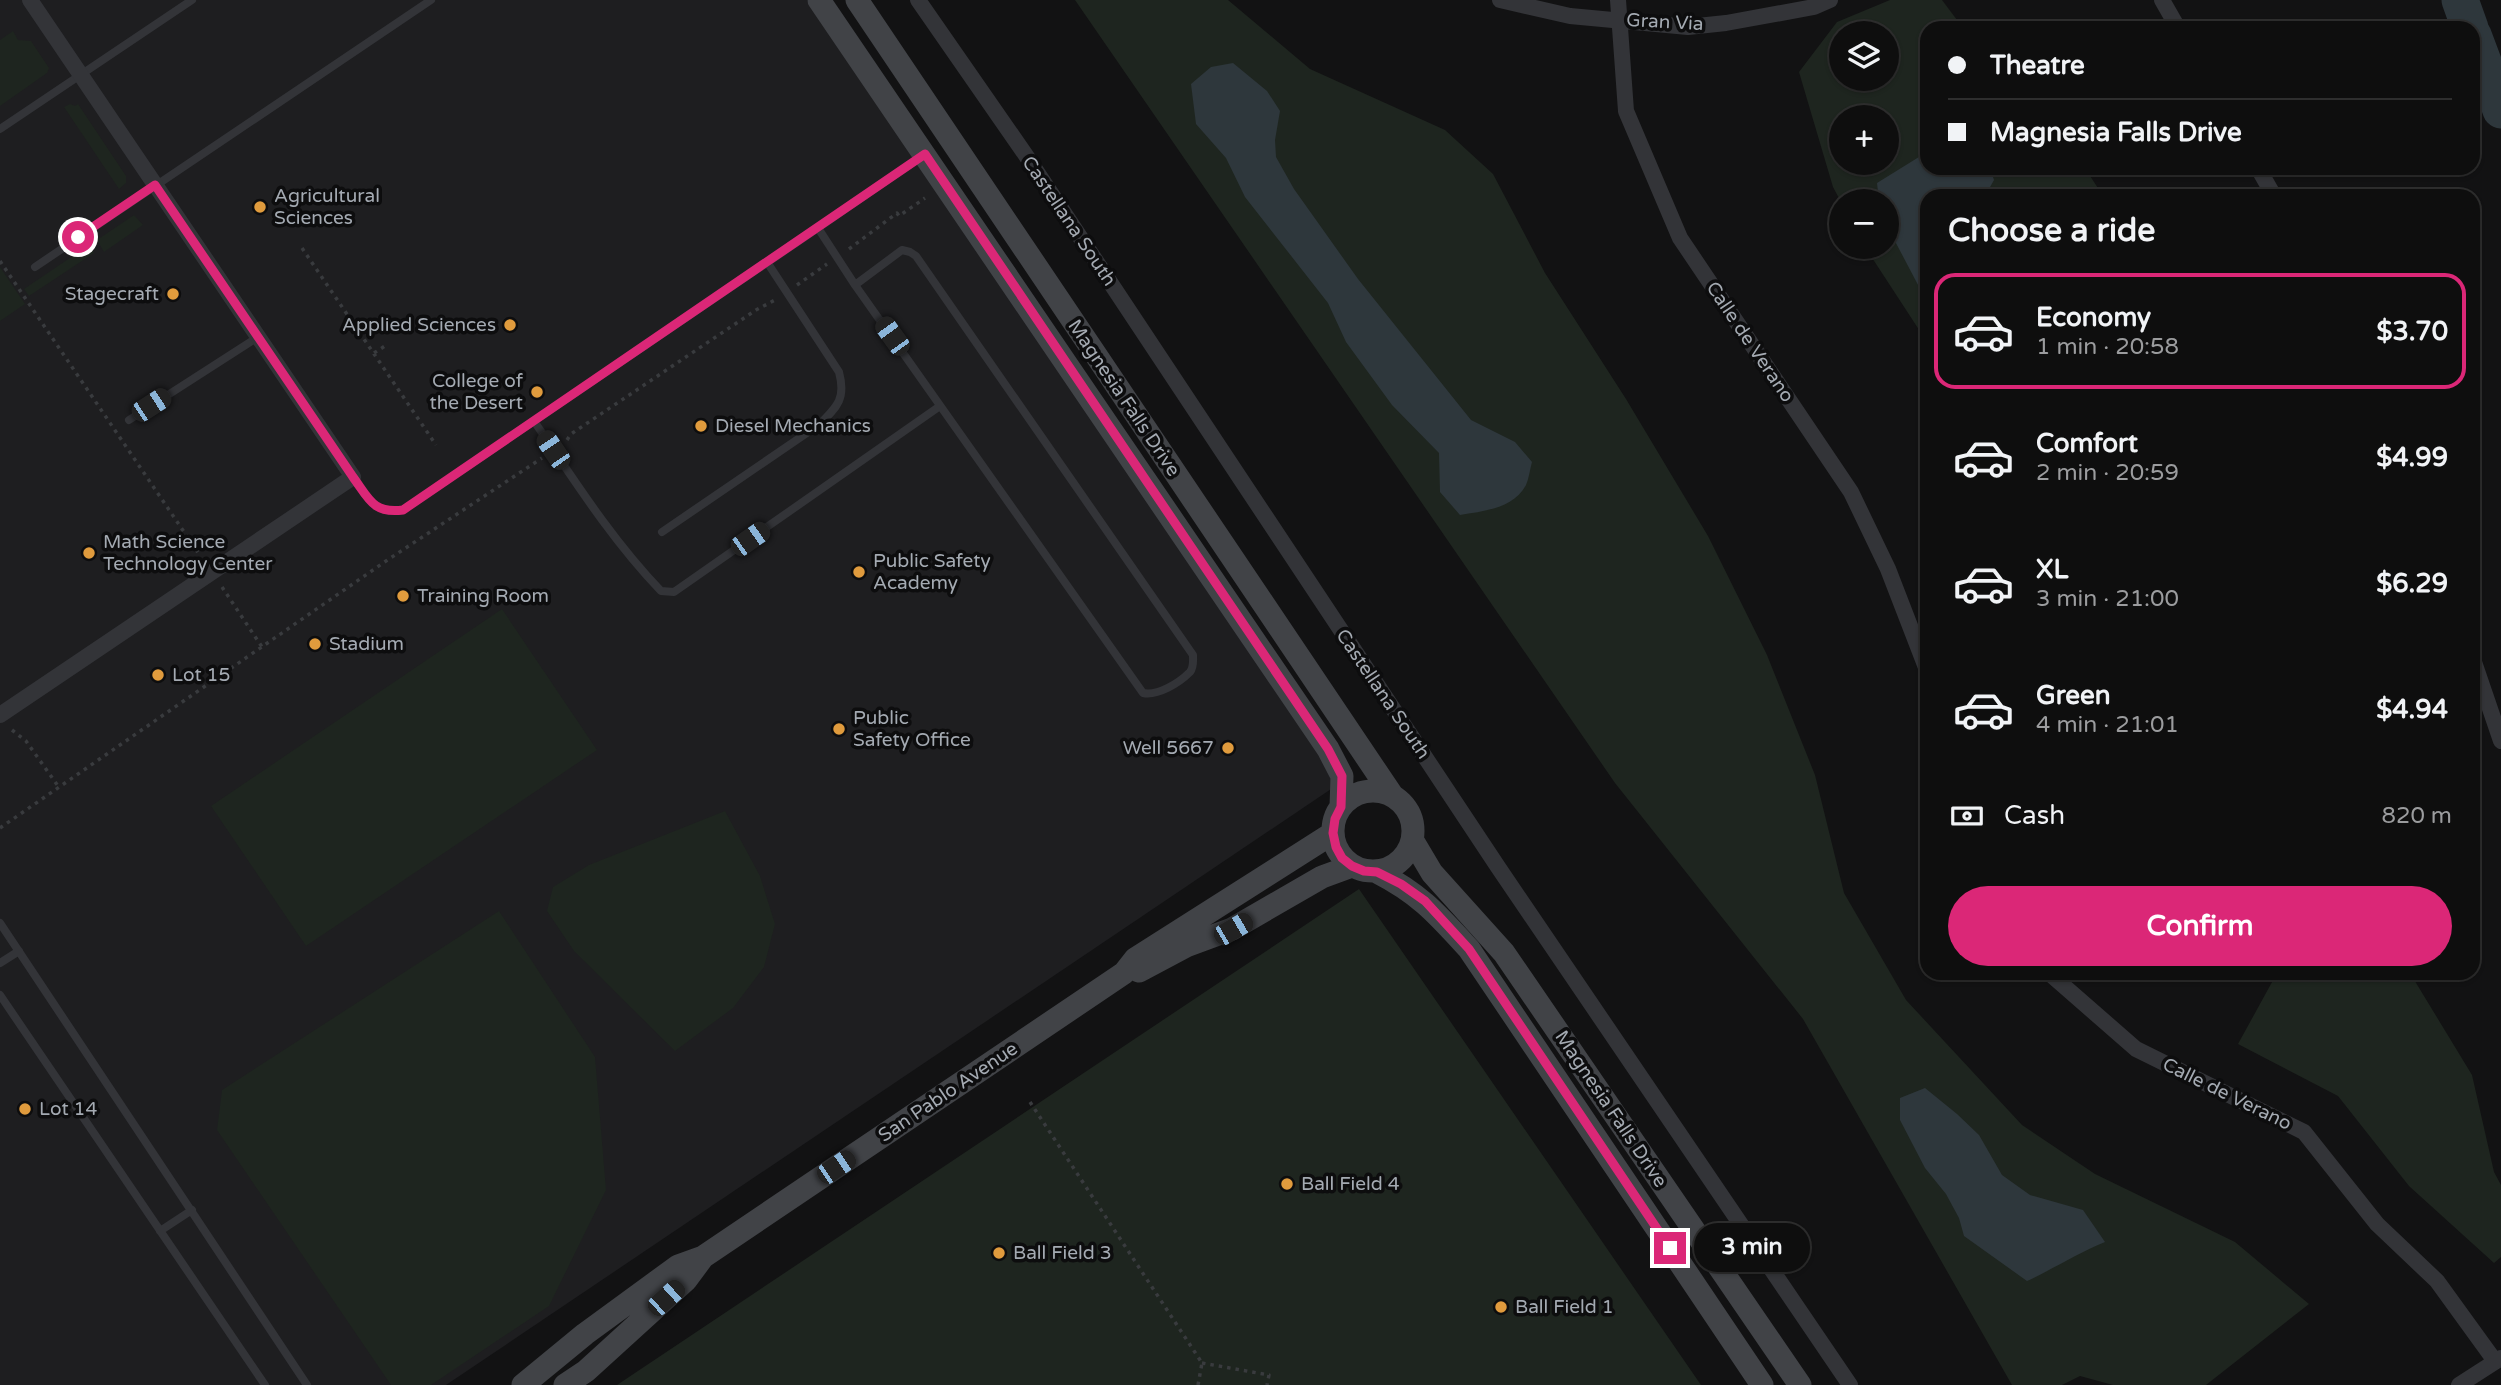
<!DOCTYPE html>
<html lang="en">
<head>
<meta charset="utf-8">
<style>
	:root { --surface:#0e0e0e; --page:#171717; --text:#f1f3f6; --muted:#9b9c9e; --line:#2e2e2e; --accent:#db2777 }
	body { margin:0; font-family:"Varela Round",sans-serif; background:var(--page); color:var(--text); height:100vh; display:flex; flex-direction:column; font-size:26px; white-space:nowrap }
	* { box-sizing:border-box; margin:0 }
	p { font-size:23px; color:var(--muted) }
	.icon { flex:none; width:38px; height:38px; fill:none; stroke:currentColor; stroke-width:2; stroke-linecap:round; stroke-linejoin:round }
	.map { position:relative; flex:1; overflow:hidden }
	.sheet { position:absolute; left:1920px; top:189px; width:560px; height:791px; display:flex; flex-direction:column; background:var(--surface); border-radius:21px; box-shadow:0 2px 5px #0004,0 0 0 2px var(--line) }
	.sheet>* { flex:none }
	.guide { position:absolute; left:1920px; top:21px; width:560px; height:154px; border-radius:21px; box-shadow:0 2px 5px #0004,0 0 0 2px var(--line); display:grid; align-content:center; height:154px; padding:0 28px; background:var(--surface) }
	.controls { position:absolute; left:1829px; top:21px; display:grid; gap:14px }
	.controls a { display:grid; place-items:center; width:70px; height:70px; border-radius:50%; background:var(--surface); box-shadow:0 2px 5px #0004,0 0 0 2px var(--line); font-size:35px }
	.end { position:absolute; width:32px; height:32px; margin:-16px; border:9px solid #db2777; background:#fff; box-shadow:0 0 0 4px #fff }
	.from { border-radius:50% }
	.bubble { position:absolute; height:49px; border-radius:24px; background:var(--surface); box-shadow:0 2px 5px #0004,0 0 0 2px var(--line); font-size:23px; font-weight:700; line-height:49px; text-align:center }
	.car { position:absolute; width:21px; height:42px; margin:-21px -10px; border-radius:9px; box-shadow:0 0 5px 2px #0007; background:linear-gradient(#222 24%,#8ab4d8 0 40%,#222 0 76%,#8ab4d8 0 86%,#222 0) }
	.guide b { display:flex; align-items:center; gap:24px; height:66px; font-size:26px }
	.guide b+b { border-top:2px solid var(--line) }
	.guide i { width:18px; height:18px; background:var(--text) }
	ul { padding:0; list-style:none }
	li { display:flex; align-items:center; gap:21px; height:116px; margin:0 14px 10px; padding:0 14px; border:4px solid transparent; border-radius:21px }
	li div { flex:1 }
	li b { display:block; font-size:26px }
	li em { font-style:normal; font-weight:700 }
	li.current { border-color:var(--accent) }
	li>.icon { width:63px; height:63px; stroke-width:1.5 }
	h2 { padding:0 28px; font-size:32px; line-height:84px }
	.pay { display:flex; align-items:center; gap:18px; height:77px; padding:0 28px; font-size:26px }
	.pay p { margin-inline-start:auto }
	.action { display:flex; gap:14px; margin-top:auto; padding:14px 28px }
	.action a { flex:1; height:80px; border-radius:42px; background:var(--accent); color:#fff; font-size:28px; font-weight:700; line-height:80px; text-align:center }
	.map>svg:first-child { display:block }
	.built { fill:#1e1e20 }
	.green { fill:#1e251f; fill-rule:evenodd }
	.water { fill:#2e373c }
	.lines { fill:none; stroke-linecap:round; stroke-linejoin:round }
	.river { stroke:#2e373c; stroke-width:37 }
	.path { stroke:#393b3e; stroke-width:3.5; stroke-dasharray:3.5 5; stroke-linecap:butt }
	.lane { stroke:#333438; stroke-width:8 }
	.street { stroke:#333438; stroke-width:16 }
	.secondary { stroke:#414347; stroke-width:23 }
	.route { stroke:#db2777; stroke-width:9 }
	.poi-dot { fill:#e09b3d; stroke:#0d0d0e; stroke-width:2.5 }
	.labels { text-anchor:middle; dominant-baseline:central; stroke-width:7; stroke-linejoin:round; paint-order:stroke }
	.street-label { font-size:19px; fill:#a4aab2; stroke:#0d0d0e }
	.poi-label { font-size:19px; fill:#a4aab2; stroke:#0d0d0e; text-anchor:start }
</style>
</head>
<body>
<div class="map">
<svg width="2501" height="1385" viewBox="0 0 2501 1385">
	<rect width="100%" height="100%" fill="#121213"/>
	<path class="built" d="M0,0H807L1340,783L446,1385H0Z"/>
	<path class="green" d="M1075,0H1228L1310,69L1445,130L1493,174L1545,273L1626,399L1708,536L1767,655L1815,775L1844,893L1906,1000L2022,1125L2095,1174L2235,1242L2309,1304L2206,1385H2113L2080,1376L2062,1385H2012L1803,1019L1615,783Z
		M1890,0H1942L1963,28H1927V168H2085L2103,196H1927V342L1865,247H1886V201L1841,202L1833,187L1799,72L1837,22ZM1841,33H1886V79H1841ZM1841,117H1886V163H1841Z
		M13,31L18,40L31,41L49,68L47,73L0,106V40Z
		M70,104L75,106L78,104L126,176V183L119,189L64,107Z
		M134,215L143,225L104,252L97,240Z
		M89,245L94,253L29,296L24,289Z
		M0,267L25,304L0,321Z
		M502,609L597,750L306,946L211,806Z
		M725,811L760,876L775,924L764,967L733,1008L675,1051L574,951L547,911L553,887L589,865Z
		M1359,889L1701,1385H617Z
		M499,911L595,1057L606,1190L549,1306L431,1385H391L217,1130L222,1090Z
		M2277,973H2410L2472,1075L2494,1172L2501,1185V1257L2494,1263L2409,1186L2338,1096L2238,1044Z"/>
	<path class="water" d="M1233,63L1267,91L1280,111L1275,140L1276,157L1294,189L1358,279L1471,420L1515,442L1532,462C1530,469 1529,478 1526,485C1513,509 1483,511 1460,515L1440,492L1439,453L1392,405L1346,342L1328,303L1245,197L1226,158L1196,124L1191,84L1211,67Z
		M1927,152V168H1990L1994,180L1985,196H1927V302L1887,226L1886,201H1879L1877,183Z
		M1925,1088L1957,1114L1979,1135L2002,1175L2030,1195L2083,1210L2105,1242C2078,1253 2053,1269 2027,1281L1964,1236L1959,1218L1946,1194L1925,1168L1900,1120V1098Z"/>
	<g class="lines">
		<path class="river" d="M2460,0L2470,28
			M2473,35L2501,110"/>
		<path class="path" d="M302,248L436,445
			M849,249L897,213L899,216L925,198
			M0,261L199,554
			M797,285L827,264
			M374,353L388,344
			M567,440L571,434L756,310L775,300
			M222,587L262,647
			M12,730L26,741L58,786
			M0,828L386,561L542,458
			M1030,1102L1202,1363L1198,1385
			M1202,1363L1269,1375L1267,1385"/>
		<path class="lane" d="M0,129L192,0
			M35,267L431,0
			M855,285L902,250L910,252L916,256L1193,655C1193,661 1194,667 1190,672C1179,683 1158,696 1143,693L855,285L818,228L922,156
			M129,420L258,337
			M534,421C574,480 612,540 661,591L674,592L940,406
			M353,478C369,499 373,514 403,510L818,228
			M662,532L820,424C838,406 846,398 839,372L767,262
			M0,923L307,1385
			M0,963L19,951
			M0,995L265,1385
			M160,1231L192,1210"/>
		<path class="street" d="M918,0L1025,154L1498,867L1850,1385
			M1500,0L1570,16L1688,27L1726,23L1814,7L1830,0
			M1618,0L1626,111L1680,238L1851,492L1888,569L1927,670
			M2162,0L2178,28
			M2258,168L2274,196
			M2473,659L2501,741
			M0,715L353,477L30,0
			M2049,973L2136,1049L2304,1132L2377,1224L2437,1281L2495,1361
			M2459,1385L2501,1358"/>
		<path class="secondary" d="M819,0L1328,749L1342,776L1341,807
			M857,0L1392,795
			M1333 831a40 40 0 1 1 80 0a40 40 0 1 1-80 0Z
			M1413,841L1432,873L1504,953L1800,1385
			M1377,872C1420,894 1437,914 1469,949L1762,1385
			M1139,971L1186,946L1232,929L1322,877L1352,866
			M523,1385L585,1334L678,1266L703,1257L1124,973L1135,959L1333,833
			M565,1385L586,1371L686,1280L703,1257"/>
	</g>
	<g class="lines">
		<path class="route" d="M78,237L155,185L353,477C369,499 373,514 403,510L925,154L1328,749L1342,776L1341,807L1335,819L1333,833L1336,847L1342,858L1352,866L1364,871L1377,872L1401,884L1425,901L1469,949L1670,1248"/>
	</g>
	<g class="poi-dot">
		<circle cx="260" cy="207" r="7"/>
		<circle cx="173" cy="294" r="7"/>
		<circle cx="510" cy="325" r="7"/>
		<circle cx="537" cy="392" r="7"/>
		<circle cx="701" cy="426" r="7"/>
		<circle cx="89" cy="553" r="7"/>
		<circle cx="859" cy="572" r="7"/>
		<circle cx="403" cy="596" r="7"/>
		<circle cx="315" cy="644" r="7"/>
		<circle cx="158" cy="675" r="7"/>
		<circle cx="839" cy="729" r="7"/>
		<circle cx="1228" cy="748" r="7"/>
		<circle cx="25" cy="1109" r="7"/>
		<circle cx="1287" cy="1184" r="7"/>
		<circle cx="999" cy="1253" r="7"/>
		<circle cx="1501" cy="1307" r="7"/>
	</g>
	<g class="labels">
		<g class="street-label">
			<text transform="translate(1665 22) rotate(3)">Gran Via</text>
			<text transform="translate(1069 221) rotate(56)">Castellana South</text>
			<text transform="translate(1750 342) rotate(56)">Calle de Verano</text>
			<text transform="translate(1124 398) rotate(56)">Magnesia Falls Drive</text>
			<text transform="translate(1383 694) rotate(56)">Castellana South</text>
			<text transform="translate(948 1092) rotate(-34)">San Pablo Avenue</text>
			<text transform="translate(2227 1094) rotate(26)">Calle de Verano</text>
			<text transform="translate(1611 1109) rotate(56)">Magnesia Falls Drive</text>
		</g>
		<g class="poi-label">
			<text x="274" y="196">Agricultural<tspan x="274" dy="22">Sciences</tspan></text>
			<text x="159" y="294" text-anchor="end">Stagecraft</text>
			<text x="496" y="325" text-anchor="end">Applied Sciences</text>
			<text x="523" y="381" text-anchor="end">College of<tspan x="523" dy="22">the Desert</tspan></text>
			<text x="715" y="426">Diesel Mechanics</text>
			<text x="103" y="542">Math Science<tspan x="103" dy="22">Technology Center</tspan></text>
			<text x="873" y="561">Public Safety<tspan x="873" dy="22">Academy</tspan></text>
			<text x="417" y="596">Training Room</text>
			<text x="329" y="644">Stadium</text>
			<text x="172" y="675">Lot 15</text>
			<text x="853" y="718">Public<tspan x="853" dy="22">Safety Office</tspan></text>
			<text x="1214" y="748" text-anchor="end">Well 5667</text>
			<text x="39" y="1109">Lot 14</text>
			<text x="1301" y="1184">Ball Field 4</text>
			<text x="1013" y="1253">Ball Field 3</text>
			<text x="1515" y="1307">Ball Field 1</text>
		</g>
	</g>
</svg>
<div class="controls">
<a><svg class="icon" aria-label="layers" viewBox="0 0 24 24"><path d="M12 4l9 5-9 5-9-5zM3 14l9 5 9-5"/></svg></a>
<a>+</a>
<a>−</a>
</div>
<i class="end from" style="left:78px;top:237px"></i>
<i class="end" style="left:1670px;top:1248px"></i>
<div class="bubble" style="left:1694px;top:1223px;width:116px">3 min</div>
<i class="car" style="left:892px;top:336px;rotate:324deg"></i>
<i class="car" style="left:151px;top:405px;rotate:57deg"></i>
<i class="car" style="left:553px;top:450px;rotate:326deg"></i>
<i class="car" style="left:750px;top:539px;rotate:55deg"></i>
<i class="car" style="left:1233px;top:929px;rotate:60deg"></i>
<i class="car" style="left:836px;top:1167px;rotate:56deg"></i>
<i class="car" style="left:666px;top:1298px;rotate:48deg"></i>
<div class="guide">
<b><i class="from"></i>Theatre</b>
<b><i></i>Magnesia Falls Drive</b>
</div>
<section class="sheet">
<h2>Choose a ride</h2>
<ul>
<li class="current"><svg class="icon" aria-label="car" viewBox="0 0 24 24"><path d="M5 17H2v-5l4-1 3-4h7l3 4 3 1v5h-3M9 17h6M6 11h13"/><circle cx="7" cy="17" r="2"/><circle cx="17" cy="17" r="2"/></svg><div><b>Economy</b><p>1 min · 20:58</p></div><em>$3.70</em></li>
<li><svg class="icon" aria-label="car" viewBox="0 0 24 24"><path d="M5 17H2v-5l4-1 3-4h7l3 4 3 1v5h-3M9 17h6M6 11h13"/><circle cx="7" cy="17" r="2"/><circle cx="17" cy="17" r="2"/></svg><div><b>Comfort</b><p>2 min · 20:59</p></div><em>$4.99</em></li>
<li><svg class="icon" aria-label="car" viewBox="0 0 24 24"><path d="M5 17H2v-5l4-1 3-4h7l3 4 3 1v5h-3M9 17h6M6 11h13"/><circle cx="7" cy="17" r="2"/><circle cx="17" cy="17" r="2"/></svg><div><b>XL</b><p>3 min · 21:00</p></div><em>$6.29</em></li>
<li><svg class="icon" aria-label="car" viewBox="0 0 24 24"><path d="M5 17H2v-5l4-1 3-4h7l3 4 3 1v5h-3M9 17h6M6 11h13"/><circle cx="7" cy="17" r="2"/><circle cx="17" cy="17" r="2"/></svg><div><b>Green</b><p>4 min · 21:01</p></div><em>$4.94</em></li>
</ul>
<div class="pay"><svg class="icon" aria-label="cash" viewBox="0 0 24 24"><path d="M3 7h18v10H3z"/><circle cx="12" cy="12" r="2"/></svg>Cash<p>820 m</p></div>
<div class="action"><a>Confirm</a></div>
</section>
</div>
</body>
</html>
